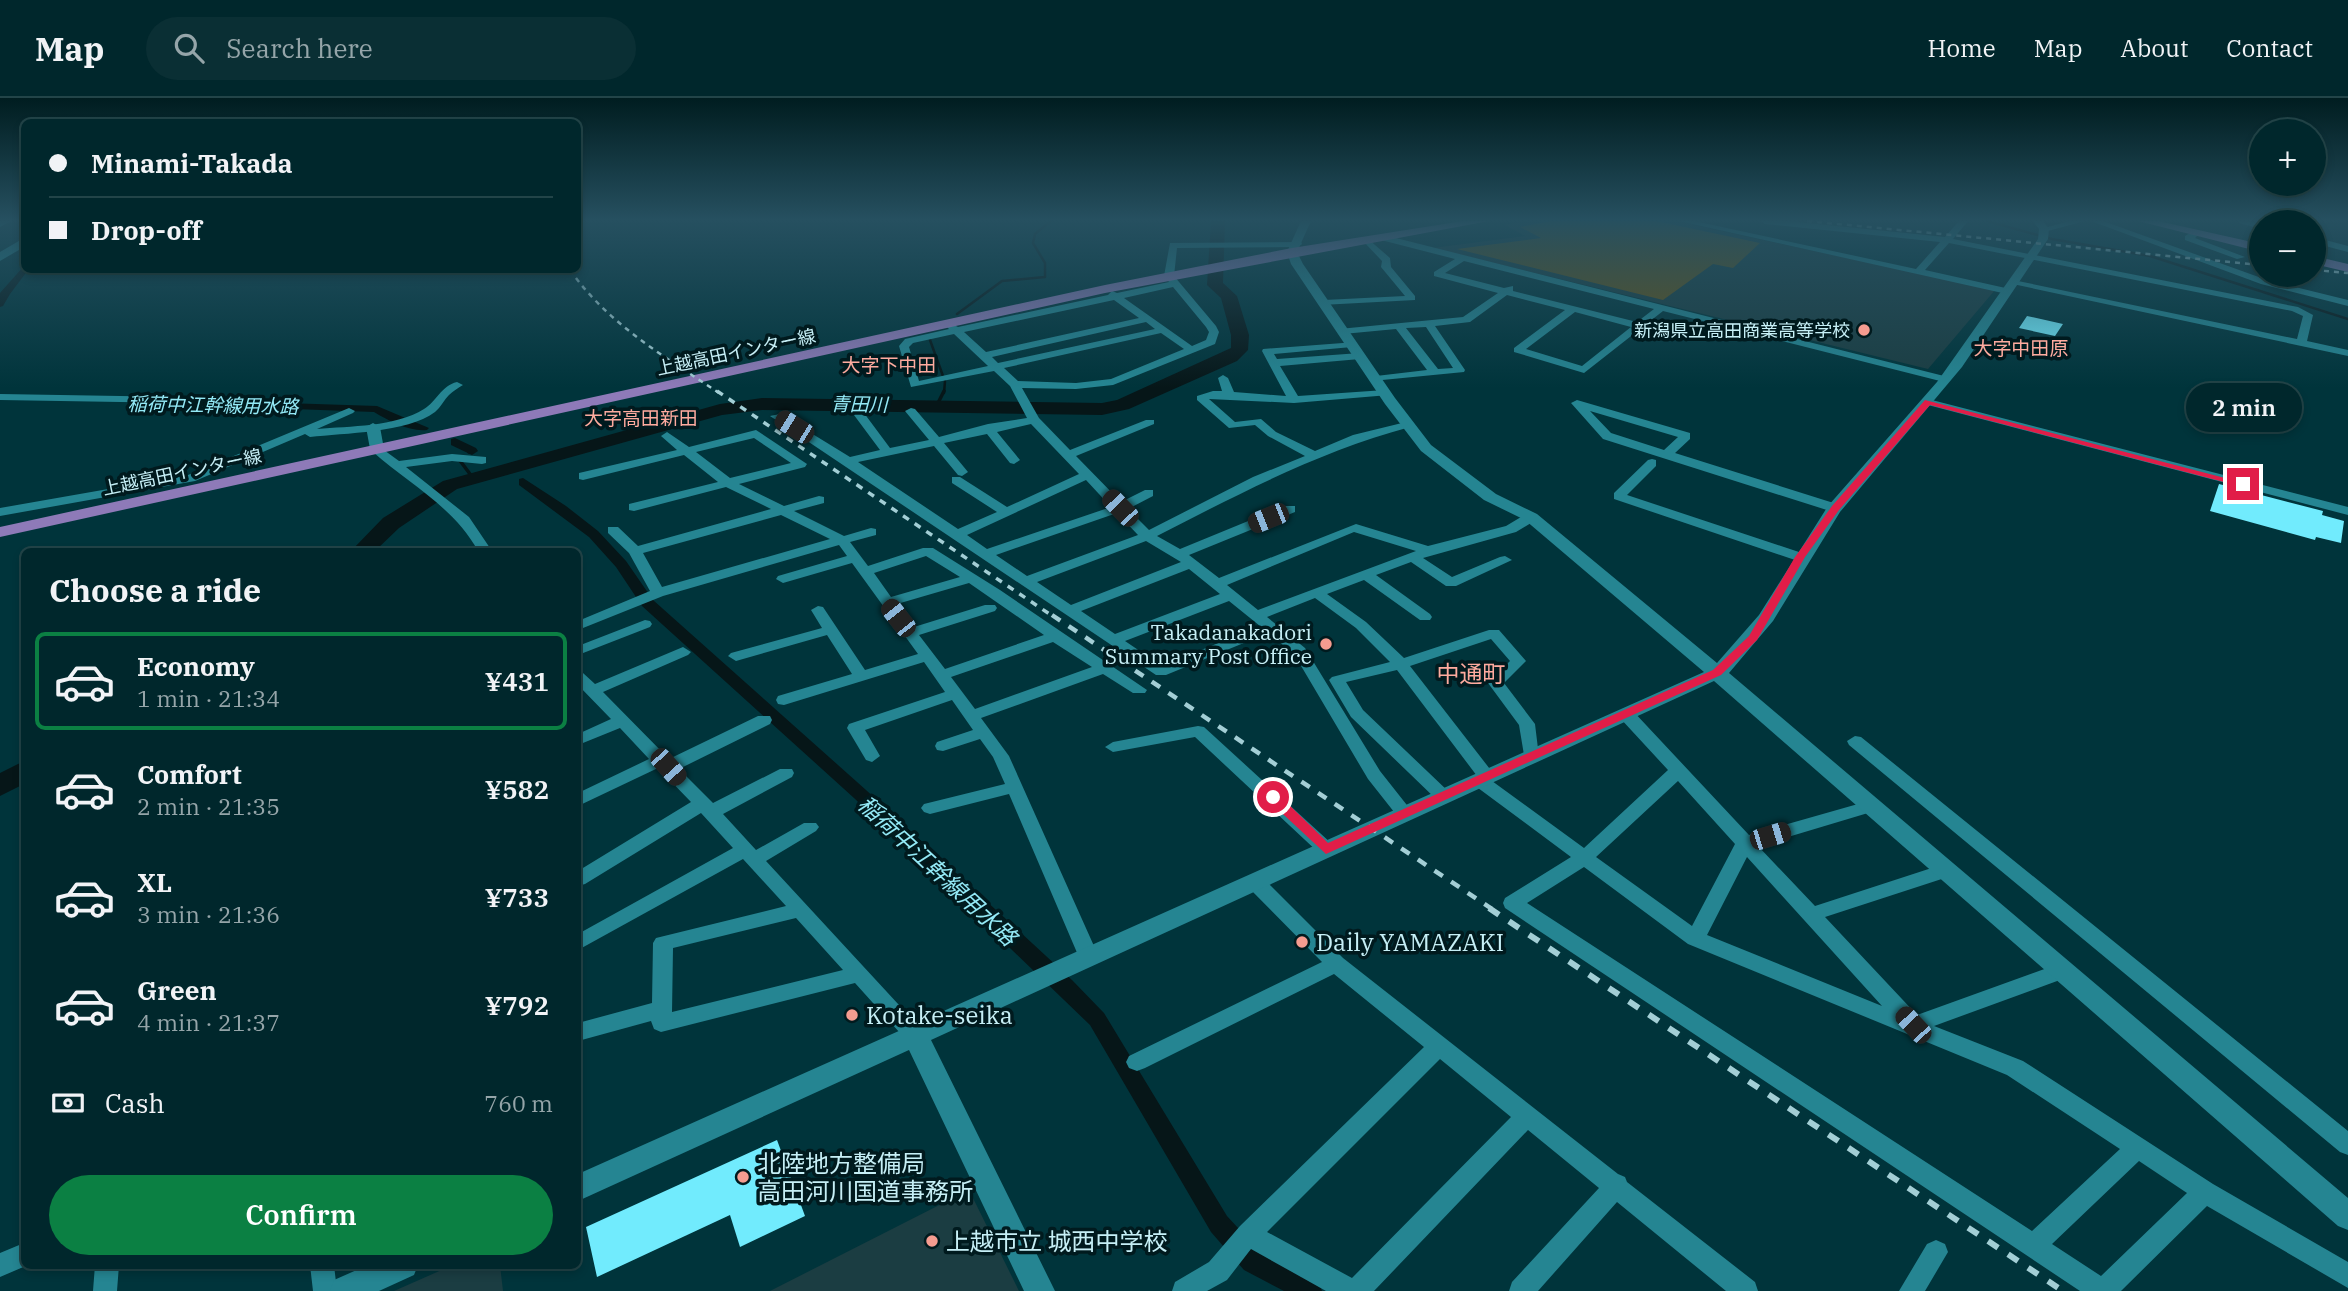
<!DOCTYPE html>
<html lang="en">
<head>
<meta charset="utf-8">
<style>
	:root { --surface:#00272c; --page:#0a2f34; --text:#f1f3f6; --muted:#95a5a9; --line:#224448; --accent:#0b8043 }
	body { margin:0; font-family:"IBM Plex Serif","Noto Sans JP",serif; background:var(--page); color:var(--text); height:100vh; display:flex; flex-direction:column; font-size:26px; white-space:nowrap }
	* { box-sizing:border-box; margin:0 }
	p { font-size:23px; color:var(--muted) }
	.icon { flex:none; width:38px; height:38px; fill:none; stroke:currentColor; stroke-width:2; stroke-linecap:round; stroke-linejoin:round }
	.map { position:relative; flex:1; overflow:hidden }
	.details { position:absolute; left:21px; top:450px; width:560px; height:721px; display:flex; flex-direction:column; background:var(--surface); border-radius:10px; box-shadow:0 4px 10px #0003,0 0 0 2px var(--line) }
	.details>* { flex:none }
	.hud { position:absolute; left:21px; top:21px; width:560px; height:154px; border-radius:10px; box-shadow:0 4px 10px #0003,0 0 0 2px var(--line); display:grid; align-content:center; height:154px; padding:0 28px; background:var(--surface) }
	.fabs { position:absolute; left:2249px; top:21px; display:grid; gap:14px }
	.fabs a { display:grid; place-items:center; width:77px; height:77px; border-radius:50%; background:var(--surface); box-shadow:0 4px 10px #0003,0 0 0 2px var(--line); font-size:35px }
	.end { position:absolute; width:32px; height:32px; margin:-16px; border:9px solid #e11d48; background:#fff; box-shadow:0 0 0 4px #fff }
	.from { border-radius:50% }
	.bubble { position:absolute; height:49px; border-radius:24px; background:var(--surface); box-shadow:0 4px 10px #0003,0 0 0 2px var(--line); font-size:23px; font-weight:600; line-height:49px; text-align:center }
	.car { position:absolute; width:21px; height:42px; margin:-21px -10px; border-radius:9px; box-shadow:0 0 5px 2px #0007; background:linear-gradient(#222 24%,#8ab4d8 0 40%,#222 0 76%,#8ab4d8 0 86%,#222 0) }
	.hud b { display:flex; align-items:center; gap:24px; height:66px; font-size:26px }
	.hud b+b { border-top:2px solid var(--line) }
	.hud i { width:18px; height:18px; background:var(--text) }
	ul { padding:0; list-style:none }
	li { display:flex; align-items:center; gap:21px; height:98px; margin:0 14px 10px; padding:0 14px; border:4px solid transparent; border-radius:10px }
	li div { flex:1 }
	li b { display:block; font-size:26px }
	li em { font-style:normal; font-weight:600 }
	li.selected { border-color:var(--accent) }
	li>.icon { width:63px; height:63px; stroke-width:1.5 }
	h2 { padding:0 28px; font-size:32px; line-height:84px }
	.pay { display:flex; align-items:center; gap:18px; height:77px; padding:0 28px; font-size:26px }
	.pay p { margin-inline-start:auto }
	.primary-button { display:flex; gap:14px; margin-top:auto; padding:14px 28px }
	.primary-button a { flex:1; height:80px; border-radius:42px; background:var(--accent); color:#fff; font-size:28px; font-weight:600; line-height:80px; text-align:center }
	header { display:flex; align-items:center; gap:42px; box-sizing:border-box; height:98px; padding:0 35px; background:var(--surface); border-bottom:2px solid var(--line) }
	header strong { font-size:33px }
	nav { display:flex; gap:38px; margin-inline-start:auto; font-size:24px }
	.search { width:490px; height:63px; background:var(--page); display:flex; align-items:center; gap:18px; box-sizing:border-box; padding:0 24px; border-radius:38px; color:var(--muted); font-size:26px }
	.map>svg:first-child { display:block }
	.built { fill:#1b3d42 }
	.green { fill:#6a5313 }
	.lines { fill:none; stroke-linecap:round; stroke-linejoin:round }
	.stream-far1 { stroke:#061618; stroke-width:2.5 }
	.stream { stroke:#061618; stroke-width:3.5 }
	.canal { fill:#061618; fill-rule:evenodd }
	.river { fill:#061618; fill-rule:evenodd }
	.building { fill:#71ebfd }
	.minor { fill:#258592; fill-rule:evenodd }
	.tertiary { fill:#258592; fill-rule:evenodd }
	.secondary { fill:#258592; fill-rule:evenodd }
	.primary { fill:#8e7ab8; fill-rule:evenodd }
	.rail-far3 { stroke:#a3ced5; stroke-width:2.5; stroke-dasharray:5 5; stroke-linecap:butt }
	.rail-far2 { stroke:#a3ced5; stroke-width:3.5; stroke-dasharray:7 7; stroke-linecap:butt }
	.rail-far1 { stroke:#a3ced5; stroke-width:4.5; stroke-dasharray:10 10; stroke-linecap:butt }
	.rail { stroke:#a3ced5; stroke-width:6; stroke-dasharray:12 12; stroke-linecap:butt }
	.route { fill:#e11d48 }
	.poi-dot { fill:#f59c90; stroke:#001a1e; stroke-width:2.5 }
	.labels { text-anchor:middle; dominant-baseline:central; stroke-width:7; stroke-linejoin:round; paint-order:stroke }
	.far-poi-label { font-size:18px; fill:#c6eff6; stroke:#001a1e; text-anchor:end }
	.far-street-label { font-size:18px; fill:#c6eff6; stroke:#001a1e }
	.far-neighbourhood-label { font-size:19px; fill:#feab9f; stroke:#001a1e }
	.far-water-label { font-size:19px; font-style:italic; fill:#93e9f6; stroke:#001a1e }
	.poi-label { font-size:21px; fill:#c6eff6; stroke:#001a1e; text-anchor:end }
	.neighbourhood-label { font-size:23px; fill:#feab9f; stroke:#001a1e }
	.water-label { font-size:23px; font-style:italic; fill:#93e9f6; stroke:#001a1e }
	.near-poi-label { font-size:24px; fill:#c6eff6; stroke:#001a1e; text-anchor:start }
</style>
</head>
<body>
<header>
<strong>Map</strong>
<div class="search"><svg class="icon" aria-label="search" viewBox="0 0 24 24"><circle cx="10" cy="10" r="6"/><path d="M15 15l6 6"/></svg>Search here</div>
<nav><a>Home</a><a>Map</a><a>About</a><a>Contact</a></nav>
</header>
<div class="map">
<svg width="2348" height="1193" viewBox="0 0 2348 1193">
	<rect width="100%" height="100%" fill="#00343b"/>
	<path class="built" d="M1526,123H1675L1995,192L1928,271L1433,150L1525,138L1505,127Z
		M969,1092L1019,1193H770Z
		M453,1167H500L503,1193H394Z"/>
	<path class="green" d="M1551,123H1656L1760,145L1733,170L1713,166L1663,202L1457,151L1541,140L1520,129Z"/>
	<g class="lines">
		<path class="stream-far1" d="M1987,123L2052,141L2150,158L2348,221
			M957,216L1002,183L1045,179V165L1033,145L1035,136L1051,123
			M930,242L943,278
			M944,295L945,283"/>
		<path class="stream" d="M937,307L944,293
			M469,354L472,353
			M458,360L473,380"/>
		<path class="canal" d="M24,168V172H28L10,196L3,208L0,209V195Z
			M160,301L377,308L429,330L427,332C410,334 389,323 374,314L156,306V302Z
			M455,340L476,350L478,353L472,357L451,347V341Z
			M523,380L566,408L598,433L626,463L653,502L866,692L1072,882L1104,915L1227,1118L1262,1156L1319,1184L1322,1193H1284L1244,1172L1211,1134L1090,927L854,700L642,508L616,469L589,439L519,387V381Z"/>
		<path class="river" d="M1211,123H1225L1223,185L1237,198L1249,237L1248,252L1237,263L1129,311L1102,317L762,312L722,317L457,391L399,430L375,453H351L383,420L443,383L720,306L762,300L1102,305L1117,302L1231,250V237L1221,200L1207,187Z
			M24,663V686L0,698V675Z"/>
	</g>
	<path class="building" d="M2027,218L2063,226L2055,238L2019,230Z
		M2219,386L2323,413L2322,417L2344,423L2341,445L2316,439L2315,442L2210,413Z
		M777,1042L805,1118L740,1149L730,1117L597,1179L586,1129Z"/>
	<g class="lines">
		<path class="minor" d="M0,123H11L0,129Z
			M1679,123H1694L1916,171L1940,144L1765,126L1761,123H1788L1945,139L1959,123H1968L1953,141L2298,209L2313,217L2307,243L2348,252V258L2008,185L2013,182L2297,241L2303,218L2292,213L1949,145L1925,172L2010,191L2012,193L2007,196Z
			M2070,123H2085L2044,134L2040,131Z
			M2091,123H2103L2267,182L2348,202V208L2261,186Z
			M2193,133L2200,135L2195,140L2245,159L2237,161L2185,142V138Z
			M1384,137L1948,279L1949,281L1944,284L1663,213L1584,275L1514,254V250L1565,212L1507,197L1470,224L1435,228L1465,272L1464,274L1372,283L1371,281L1376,278L1427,272L1396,231L1343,236L1339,235V231L1463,219L1498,195L1434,178V174L1455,161L1381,142L1380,140ZM1464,163L1654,211L1637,224L1513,193V188L1504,190L1445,175ZM1575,214L1631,229L1582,268L1526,251ZM1426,229L1453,270L1438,271L1406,230Z
			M1367,140L1390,160L1391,169L1415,198V202L1321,207V203L1324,202L1405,198L1381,169L1382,163L1363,143Z
			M1301,144L1302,146L1298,149L1177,150L1174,178L1216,228L1219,234L1215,246L1113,287L1076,291L1022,290L1039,320L1070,352L1146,322H1154V326L1076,358L1121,404L1145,392H1153V398L1128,411L1149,432L1253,379L1305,358L1268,338L1255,327L1229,330L1197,302V298L1213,293H1222L1218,280L1223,277L1228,280L1234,294L1286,298L1262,253L1263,251L1356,244V248L1352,249L1274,256L1277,261L1360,255L1365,258L1360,261L1280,268L1298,298L1385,292L1391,295L1389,297L1294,305L1209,301L1235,324L1261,321L1276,334L1315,353L1353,337L1402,325H1410V329C1320,353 1239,396 1157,438L1180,451L1285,408H1295V414L1189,457L1219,480L1356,426L1428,448L1506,428L1526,416H1536V422L1516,434L1423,460L1452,479L1500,459L1505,458L1512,462L1456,488H1446L1411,464L1376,477L1430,516L1432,519L1430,522H1420L1364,482L1327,496L1366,524L1404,560L1489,532H1499L1526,563L1504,585L1535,626L1539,659L1537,663H1525L1519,627L1488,585L1510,563L1491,541L1410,568L1493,675L1496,679L1492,683L1584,750L1668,672L1620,620L1618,616L1620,612H1632L1749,737L1872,702L1878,704L1881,708L1878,712L1758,748L1815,808L1947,765L1954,767L1956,772L1954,777L1825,819L1917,917L2061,865L2068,867L2071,873L2068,879L1934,928L2023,963L2213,1086L2348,1164V1190L2207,1108L2121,1193H2080L1505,810L1503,805L1505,800L1571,759L1474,687L1471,683L1477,678L1397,572L1346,584L1363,612L1449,694L1452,698L1449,702H1437L1351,619L1329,582L1332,579L1390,564L1356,530L1315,500L1267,519L1305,550L1380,673L1410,711L1413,715L1410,719H1398L1368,681L1294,556L1268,535L1166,577H1156L770,318L780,316L850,359L880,352L851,313L857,310L861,311L890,350L929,342L905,313L911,310L915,311L939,339L988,326L1027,320L1010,288L994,273L911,289L899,248L905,241L949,231L947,229L952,226L958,229L1108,197L1112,193L1117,195L1169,184L1164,178L1170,145ZM1173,189L1206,229L1209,234L1206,242L1192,248L1124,200ZM1114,202L1139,220L986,254L964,234ZM1146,224L1155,231L998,265L992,259ZM1161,235L1184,251L1111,281L1076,285L1018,283L1004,270ZM954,236L988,268L919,283L909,249L913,245ZM1031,326L1079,376L1007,409L960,379H952V385L997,414L958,431L858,364L934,348L958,377L962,378L968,374L944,345L987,336L1010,365L1014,366L1020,362L997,334ZM1086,382L1111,409L987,451L967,437ZM1117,415L1138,437L1027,478L996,457ZM1354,434L1416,453L1258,512L1227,487ZM1146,443L1181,464L1071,507L1037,484ZM1189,471L1220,496L1115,536L1081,513ZM1229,503L1260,528L1162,568L1125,543ZM1678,683L1735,746L1692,828L1596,759ZM1747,759L1882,908L1707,837ZM1584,769L1688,846L2007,977L2120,1051L2032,1133L1527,805ZM2139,1063L2187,1095L2101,1178L2052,1146Z
			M457,284L463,287C458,290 453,293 449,297C444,302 441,309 435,314C407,335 344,335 310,339L305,336L195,383L0,418V410L188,377L349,310L355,313L353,315L317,331C350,328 395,329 424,311C437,303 441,288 457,284Z
			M0,296L181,299L187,302L181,305L0,302Z
			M1928,301L2348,409V417L1924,306L1922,304Z
			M1577,302L1690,335V341L1675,355L1840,407L1841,410L1835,414L1830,413L1603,341L1571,305ZM1590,313L1678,339L1664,352L1611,335Z
			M756,332L807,366L805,369L739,386L784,408L819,398L824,399V405L794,413L844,438L871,430L876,431V437L850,444L868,468L923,450H933L1000,492L1147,592L1145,595H1133L1103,576L981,620L1009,658L1098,857L1095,862L1088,865L1081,862L1078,857L1009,696L930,716L924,714L921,710L924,706L1005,686L993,659L980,641L943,653L937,652L935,648L937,644L973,632L952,602L865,632L880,658L872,664L866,662L847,630L849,626L945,594L924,564L784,607L778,606L776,602L778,598L852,576L827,537L736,563L728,558L731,555L822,530L811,512L818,508L823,509L865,572L918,556L852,465L783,485L776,481L778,478L847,458L839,447L663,498L578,532V523L650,493L629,455L608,435V429H618L638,448L771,411L726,389L634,413L629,412V406L718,384L684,357L583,382L579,381V375L677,352L661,338L667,334L689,349ZM754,340L791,365L730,380L696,354ZM781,417L830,441L662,489L643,455ZM926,458L960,479L891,499L874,475ZM969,485L1044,537L945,571L919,537L995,513L997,510L995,507H985L914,529L897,506ZM1053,544L1092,569L975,611L951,579Z
			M377,347L399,363L452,356L486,359V365L482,366L452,363L406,369L469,419L492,453H478C454,409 409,386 373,354V348Z
			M1652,361L1656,362V368L1627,397L1805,456L1807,459L1805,462H1795L1614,401V395L1648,362Z
			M645,522L650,523L652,526L650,529L578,557V548Z
			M683,549L691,554L688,557L603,594L669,661L758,618H770L772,622L770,626L679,671L713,705L780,671H792L794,675L792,679L723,716L756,752L804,725H816L819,729L816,733L766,763L923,933L926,939L923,945L916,948L909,945L855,885L661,934L654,931L651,923L578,943V925L652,905L653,845L656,840L786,808L743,761L578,852V836L733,750L701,715L585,786L578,788V773L691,704L658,670L578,708V695L649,661L620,630L578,647V636L611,621L578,587V573L583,575L595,586ZM796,820L843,872L672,914L673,850Z
			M1198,628L1204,629L1332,746L1335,751L1332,756H1320L1195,639L1113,654L1105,649L1113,644Z
			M1855,638L1861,639L2348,1033V1057L2340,1054L1849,647L1847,643Z
			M1255,777L1262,779L1343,860L1618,1076L1625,1079L1627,1084L1755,1184L1758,1193H1726L1617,1104L1538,1193H1509L1512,1184L1599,1090L1528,1032L1374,1193H1326L1251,1151L1227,1182L1207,1193H1172L1175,1184L1209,1164L1240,1128L1424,949L1334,876L1145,970L1137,973L1129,970L1126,964L1129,958L1322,864L1248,789L1246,784L1248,779ZM1440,961L1511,1019L1352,1180L1267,1134Z
			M1936,1142L1945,1146L1948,1154L1925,1193H1899L1927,1146Z
			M24,1145V1167H28L0,1179V1155Z
			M95,1167H119L117,1193H93Z
			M310,1167H334L337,1193H313Z"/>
		<path class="tertiary" d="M1301,123H1311L1297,154L1303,166L1395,300L1431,347L1496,396L1537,416L1717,565L1759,517L1828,408L1937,284L2038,141L2039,131L2033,123H2043L2049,131L2048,141L1962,269L1840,414L1773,523L1729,575L2348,1100V1132L2338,1128L1714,583L931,942L1055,1193H1024L909,952L578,1103V1076L1704,574L1525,422L1484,402L1421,353L1385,306L1291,166L1287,154Z
			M2238,123L2261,125V131L2239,125Z
			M2314,139L2348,148V154L2314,145Z
			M373,325L380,329L384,351L377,355L370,351L366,329Z
			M368,1167H418L414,1177L379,1193H330L334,1182Z"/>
		<path class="secondary" d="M24,140V149L0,163V154Z"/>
		<path class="primary" d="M1463,123H1489L1105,195L0,439V429L1105,187L1292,150Z
			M2138,123H2158L2261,146V154Z
			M2314,158L2348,166V174L2314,166Z"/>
		<path class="rail-far3" d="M1807,123L2261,167
			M570,172C608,226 665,259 719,295
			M2314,172L2348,175"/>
		<path class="rail-far2" d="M717,293L1054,519"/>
		<path class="rail-far1" d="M1052,517L1492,811"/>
		<path class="rail" d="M1489,810L2063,1193"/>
	</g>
	<linearGradient id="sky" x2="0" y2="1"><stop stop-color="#001d20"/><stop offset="0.42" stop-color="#265060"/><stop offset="1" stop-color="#265060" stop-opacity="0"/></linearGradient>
	<rect width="2348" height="290" fill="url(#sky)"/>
	<path class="route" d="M1925,302L2248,386L2243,389L1930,307L1839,412L1805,459L1757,542L1721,577L1326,756L1269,703V696H1278L1328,745L1713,572L1749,538L1795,459L1832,408Z"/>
	<g class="poi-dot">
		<circle cx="1864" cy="232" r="7"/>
		<circle cx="1326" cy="546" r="7"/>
		<circle cx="1302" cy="844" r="7"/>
		<circle cx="852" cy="917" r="7"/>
		<circle cx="743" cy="1079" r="7"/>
		<circle cx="932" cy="1143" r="7"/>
	</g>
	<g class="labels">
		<g class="far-poi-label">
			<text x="1850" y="232">新潟県立高田商業高等学校</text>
		</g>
		<g class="far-street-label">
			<text transform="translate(736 254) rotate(-12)">上越高田インター線</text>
			<text transform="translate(182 374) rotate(-12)">上越高田インター線</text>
		</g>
		<g class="far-neighbourhood-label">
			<text x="2021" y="250">大字中田原</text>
			<text x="889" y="267">大字下中田</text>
			<text x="641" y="320">大字高田新田</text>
		</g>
		<g class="far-water-label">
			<text transform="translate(859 306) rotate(1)">青田川</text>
			<text transform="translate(213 307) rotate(1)">稲荷中江幹線用水路</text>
		</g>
		<g class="poi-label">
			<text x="1312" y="534">Takadanakadori<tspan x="1312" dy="24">Summary Post Office</tspan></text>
		</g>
		<g class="neighbourhood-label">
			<text x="1471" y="575">中通町</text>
		</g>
		<g class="water-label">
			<text transform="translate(938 772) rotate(43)">稲荷中江幹線用水路</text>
		</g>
		<g class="near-poi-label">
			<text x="1316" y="844">Daily YAMAZAKI</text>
			<text x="866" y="917">Kotake-seika</text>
			<text x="757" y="1065">北陸地方整備局<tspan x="757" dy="28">高田河川国道事務所</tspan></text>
			<text x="946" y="1143">上越市立 城西中学校</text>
		</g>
	</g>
</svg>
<div class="fabs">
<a>+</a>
<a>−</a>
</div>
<i class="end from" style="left:1273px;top:699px"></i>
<i class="end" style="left:2243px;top:386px"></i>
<div class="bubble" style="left:2186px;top:285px;width:116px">2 min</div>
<i class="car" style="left:794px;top:329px;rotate:302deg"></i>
<i class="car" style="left:1120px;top:410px;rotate:316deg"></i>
<i class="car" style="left:1268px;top:420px;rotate:248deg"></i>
<i class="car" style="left:898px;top:520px;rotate:322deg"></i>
<i class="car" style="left:668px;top:669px;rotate:138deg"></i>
<i class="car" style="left:1770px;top:738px;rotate:73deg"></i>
<i class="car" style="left:1913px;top:927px;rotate:317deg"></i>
<div class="hud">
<b><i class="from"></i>Minami-Takada</b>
<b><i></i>Drop-off</b>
</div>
<section class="details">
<h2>Choose a ride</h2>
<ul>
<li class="selected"><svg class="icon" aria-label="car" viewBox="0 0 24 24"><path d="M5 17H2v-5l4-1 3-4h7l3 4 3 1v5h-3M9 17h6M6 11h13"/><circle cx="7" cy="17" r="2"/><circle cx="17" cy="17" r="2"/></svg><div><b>Economy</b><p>1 min · 21:34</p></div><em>¥431</em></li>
<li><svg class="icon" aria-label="car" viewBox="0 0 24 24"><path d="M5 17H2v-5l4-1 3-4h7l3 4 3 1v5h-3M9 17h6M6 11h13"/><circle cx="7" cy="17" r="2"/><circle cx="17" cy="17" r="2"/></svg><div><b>Comfort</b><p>2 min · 21:35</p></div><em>¥582</em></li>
<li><svg class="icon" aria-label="car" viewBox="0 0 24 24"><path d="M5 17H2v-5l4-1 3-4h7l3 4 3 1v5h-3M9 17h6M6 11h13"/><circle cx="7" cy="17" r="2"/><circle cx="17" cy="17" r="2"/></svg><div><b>XL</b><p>3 min · 21:36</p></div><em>¥733</em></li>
<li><svg class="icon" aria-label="car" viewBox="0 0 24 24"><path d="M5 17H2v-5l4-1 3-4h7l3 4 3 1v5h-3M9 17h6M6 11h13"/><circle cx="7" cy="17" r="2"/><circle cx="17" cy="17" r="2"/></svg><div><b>Green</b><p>4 min · 21:37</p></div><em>¥792</em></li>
</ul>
<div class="pay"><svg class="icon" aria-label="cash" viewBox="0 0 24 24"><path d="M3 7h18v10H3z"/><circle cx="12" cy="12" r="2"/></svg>Cash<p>760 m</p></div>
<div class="primary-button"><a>Confirm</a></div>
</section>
</div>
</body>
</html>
